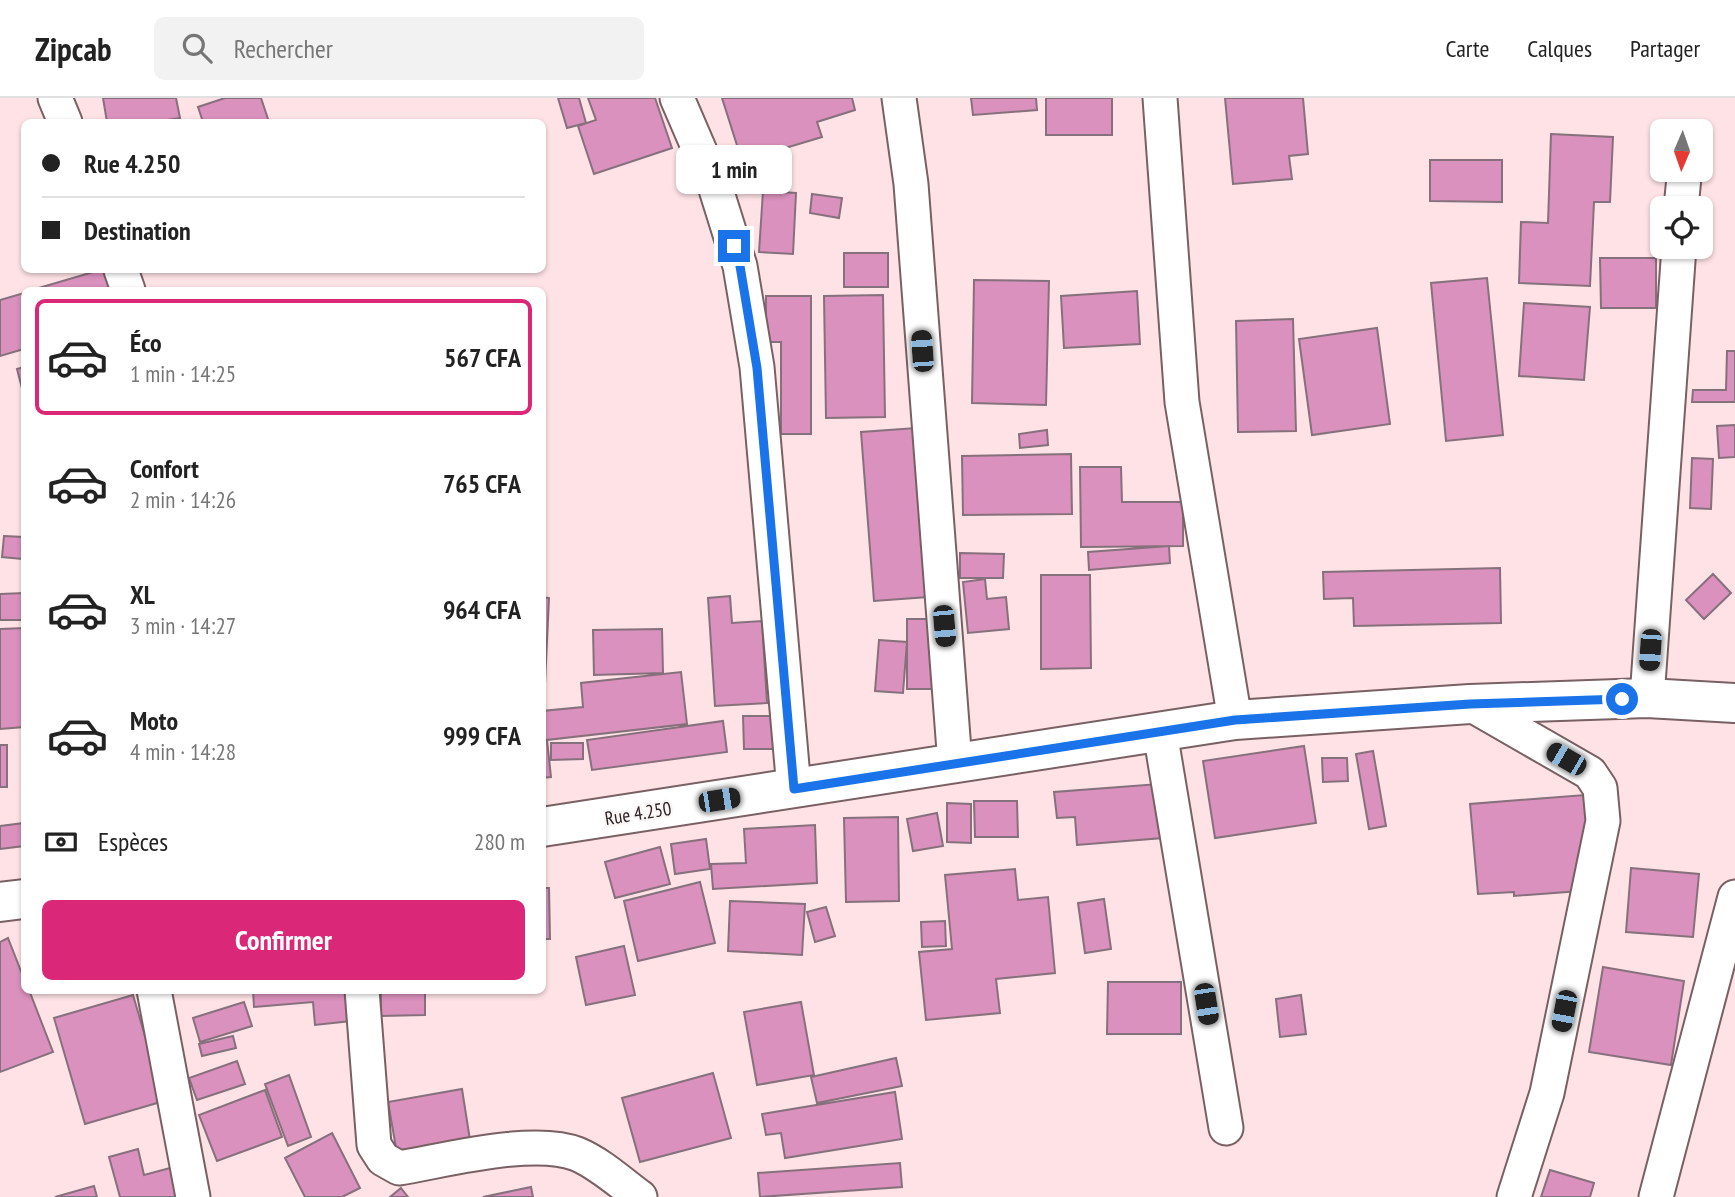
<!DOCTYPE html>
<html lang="fr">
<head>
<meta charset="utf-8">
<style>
	:root { --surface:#fff; --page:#f2f2f2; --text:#222; --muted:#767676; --line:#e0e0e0; --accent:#db2777 }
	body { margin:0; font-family:"PT Sans Narrow",sans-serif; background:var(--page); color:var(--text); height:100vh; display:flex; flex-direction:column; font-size:26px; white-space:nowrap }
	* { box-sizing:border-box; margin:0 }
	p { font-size:23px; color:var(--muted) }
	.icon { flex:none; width:38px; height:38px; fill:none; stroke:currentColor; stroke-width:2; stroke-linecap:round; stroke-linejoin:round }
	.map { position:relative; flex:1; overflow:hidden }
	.side { position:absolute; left:21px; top:189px; width:525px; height:707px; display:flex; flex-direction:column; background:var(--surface); border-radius:10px; box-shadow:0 2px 5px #0004 }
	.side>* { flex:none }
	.top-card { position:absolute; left:21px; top:21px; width:525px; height:154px; border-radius:10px; box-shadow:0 2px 5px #0004; display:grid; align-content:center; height:154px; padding:0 21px; background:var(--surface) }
	.needle { width:46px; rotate:182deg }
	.controls { position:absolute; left:1650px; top:21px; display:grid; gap:14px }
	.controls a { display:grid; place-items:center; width:63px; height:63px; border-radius:10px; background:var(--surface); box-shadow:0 2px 5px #0004; font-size:35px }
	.end { position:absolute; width:32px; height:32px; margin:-16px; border:9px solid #1a73e8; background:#fff; box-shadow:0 0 0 4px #fff }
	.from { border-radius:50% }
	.bubble { position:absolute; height:49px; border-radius:10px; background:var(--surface); box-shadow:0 2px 5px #0004; font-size:23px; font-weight:800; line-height:49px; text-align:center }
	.car { position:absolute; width:21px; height:42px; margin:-21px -10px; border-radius:9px; box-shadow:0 0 5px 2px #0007; background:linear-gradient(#222 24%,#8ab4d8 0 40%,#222 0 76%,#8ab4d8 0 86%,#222 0) }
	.top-card b { display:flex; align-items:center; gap:24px; height:66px; font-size:26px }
	.top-card b+b { border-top:2px solid var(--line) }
	.top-card i { width:18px; height:18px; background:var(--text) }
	ul { padding:12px 0 0; list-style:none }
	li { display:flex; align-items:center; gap:21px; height:116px; margin:0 14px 10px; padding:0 7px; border:4px solid transparent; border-radius:10px }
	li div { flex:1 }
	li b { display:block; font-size:26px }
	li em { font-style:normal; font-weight:800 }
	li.on { border-color:var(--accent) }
	li>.icon { width:63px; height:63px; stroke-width:1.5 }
	.pay { display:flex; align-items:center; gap:18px; height:77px; padding:0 21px; font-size:26px }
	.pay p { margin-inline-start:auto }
	.primary-button { display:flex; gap:14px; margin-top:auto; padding:14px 21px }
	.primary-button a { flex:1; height:80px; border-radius:10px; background:var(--accent); color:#fff; font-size:28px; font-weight:800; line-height:80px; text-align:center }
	header { display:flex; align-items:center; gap:42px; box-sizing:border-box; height:98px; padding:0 35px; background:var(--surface); border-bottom:2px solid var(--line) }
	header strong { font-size:33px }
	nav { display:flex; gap:38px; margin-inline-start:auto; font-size:24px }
	.search { width:490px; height:63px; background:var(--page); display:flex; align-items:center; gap:18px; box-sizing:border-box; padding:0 24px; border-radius:10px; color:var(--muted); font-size:26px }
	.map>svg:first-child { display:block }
	.building { fill:#da91bd; stroke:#86707c; stroke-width:2 }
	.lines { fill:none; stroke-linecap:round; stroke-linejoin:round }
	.minor-casing { stroke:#786063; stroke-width:37 }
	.primary-casing { stroke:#786063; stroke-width:42 }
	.minor { stroke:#fff; stroke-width:33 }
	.primary { stroke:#fff; stroke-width:38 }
	.route { stroke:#1a73e8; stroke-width:9 }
	.labels { text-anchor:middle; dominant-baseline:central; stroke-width:5; stroke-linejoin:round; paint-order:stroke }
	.street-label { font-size:19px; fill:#2d2224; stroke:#fbf6f6 }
</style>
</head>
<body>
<header>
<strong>Zipcab</strong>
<div class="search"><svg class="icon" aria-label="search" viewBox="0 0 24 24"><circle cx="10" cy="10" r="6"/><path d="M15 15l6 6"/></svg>Rechercher</div>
<nav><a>Carte</a><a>Calques</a><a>Partager</a></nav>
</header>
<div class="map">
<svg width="1735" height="1099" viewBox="0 0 1735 1099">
	<rect width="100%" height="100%" fill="#fee2e6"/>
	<path class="building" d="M103,0H176L180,20L154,24H107Z
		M225,0H261L269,24H203L198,9Z
		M558,0H579L586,25L567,30Z
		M588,0H655L672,50L594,76L578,28L596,22Z
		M722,0H852L855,12L817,24L822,39L742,63Z
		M971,0H1036L1037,12L973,17Z
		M1046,0H1112V37H1046Z
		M1225,0H1303L1308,56L1289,58L1292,81L1233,86Z
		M1551,36L1613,39L1610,104H1594L1590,188L1519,185L1521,124L1548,125Z
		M1430,62H1502V104L1430,103Z
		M763,93L796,95L793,156L759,154Z
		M812,96L842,100L839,120L810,115Z
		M844,155H888V189H844Z
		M1600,160H1656V210H1601Z
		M100,172H103L110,192H32Z
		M1487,180L1503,337L1446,343L1431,185Z
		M974,182L1049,183L1046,307L972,305Z
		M1137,193L1140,246L1064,250L1061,198Z
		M24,195V251L0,258V202Z
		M883,197L885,319L826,320L824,198Z
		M766,198H811V336H781V244H766Z
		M1524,205L1590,209L1584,282L1519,278Z
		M1293,221L1296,333L1238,334L1236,223Z
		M1377,230L1390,326L1312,337L1299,241Z
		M1727,253H1735V304H1692L1693,292H1726Z
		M24,269V298L17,271Z
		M1735,327V359L1719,360L1717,328Z
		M916,330L928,499L874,503L861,334Z
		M1047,332L1048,347L1020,350L1019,336Z
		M1071,356L1072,416L963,417L962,358Z
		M1692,360L1713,361L1711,411L1690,410Z
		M1080,369H1121L1122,404H1183V448L1081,449Z
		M4,438L24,439L22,461L2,459Z
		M1169,448L1170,465L1089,472L1088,454Z
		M960,455L1004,456L1003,480H960Z
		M1500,470L1501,525L1354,528L1353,500L1324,501L1323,474Z
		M1713,476L1731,495L1704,521L1686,502Z
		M1041,477H1090L1091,570L1041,571Z
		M985,481L987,501L1006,499L1009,531L968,535L963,484Z
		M24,495V522H0V496Z
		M730,498L732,525L762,523L767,605L715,608L708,500Z
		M542,499L549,500L545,585H542Z
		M907,521H937V591H907Z
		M24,530V629L0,631V531Z
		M662,531L663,575L594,577L593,532Z
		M879,542L907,544L903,595L875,593Z
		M681,574L687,626L547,642L551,679L542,680V613L583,609L581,585Z
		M743,618H795V651H744Z
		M723,623L727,654L592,672L587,642Z
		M551,645H583V661L551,662Z
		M0,647H7V689H0Z
		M1304,648L1316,725L1215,740L1203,663Z
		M1373,653L1386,728L1369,731L1356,656Z
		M1322,660H1347L1348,683L1323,684Z
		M1159,686L1163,740L1077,747L1075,719L1057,720L1054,694Z
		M1585,697L1593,792L1514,798V794L1478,796L1470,706Z
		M974,703H1017L1018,739H975Z
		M947,705L971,706V745L947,744Z
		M937,715L943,748L913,753L907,721Z
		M898,719L899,803L846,804L844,720Z
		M24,725V748L0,751V728Z
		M815,727L817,785L713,791L711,766L746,765L744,731Z
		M706,741L710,771L675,776L671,746Z
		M660,749L670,786L615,800L605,764Z
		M1631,770L1699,776L1693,839L1626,834Z
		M1015,771L1018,802L1048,799L1055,875L996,881L1000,915L926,922L919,854L952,851L945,777Z
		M700,784L715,845L638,863L624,803Z
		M542,790H549L550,841H542Z
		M1104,801L1111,851L1085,855L1078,805Z
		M730,803L805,806L802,857L728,853Z
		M826,809L835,838L815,844L807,814Z
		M945,823L946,848L922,849L921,824Z
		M8,840L24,881V892H29L53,954L0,974V844Z
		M624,848L635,897L586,907L576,859Z
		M1603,869L1684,883L1671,967L1589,954Z
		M1108,884H1181V936H1107Z
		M253,892H348L351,923L315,927L313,904L254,909Z
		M381,892H425V917L381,918Z
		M133,897L164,1003L85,1026L54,920Z
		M1301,897L1306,936L1280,939L1276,901Z
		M244,904L252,928L200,944L193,920Z
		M801,904L814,977L757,987L744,914Z
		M233,938L236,950L202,958L199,946Z
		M896,960L902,988L817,1005L811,979Z
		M237,963L245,986L197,1002L189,980Z
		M713,975L731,1040L640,1064L622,1000Z
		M289,977L311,1039L288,1048L265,986Z
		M462,991L472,1055L399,1067L388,1004Z
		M265,992L282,1039L217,1063L199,1017Z
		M895,994L902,1041L785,1060L781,1035L766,1037L762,1016Z
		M332,1035L360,1090L342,1099H305L285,1060Z
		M138,1051L144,1077L185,1066L194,1099H120L109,1059Z
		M900,1065L902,1089L760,1099L758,1075Z
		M1550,1072L1594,1085L1590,1099H1541Z
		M94,1088L97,1099H55Z
		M531,1089L533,1099H483Z
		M401,1090L408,1099H390Z"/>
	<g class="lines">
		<g class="minor-casing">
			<path id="minor" d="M55,0L65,24
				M677,0L715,88L740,168L757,269L794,691
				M899,0L911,86L955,666
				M1160,0L1182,304L1235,622
				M1681,110L1684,79
				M121,172L128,192
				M1647,600L1679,149
				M1470,606L1590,675L1600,690L1603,723L1547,995L1514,1099
				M1160,634L1226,1030
				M154,892L193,1099
				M362,892L374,1047L383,1061L399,1070C447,1062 534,1039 577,1056C599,1065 621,1085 640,1099
				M1656,1099L1735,799"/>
		</g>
		<g class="primary-casing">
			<path id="primary" d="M542,729L1235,622L1470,606L1647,600L1735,605
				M0,804L24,801"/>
		</g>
		<use href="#minor" class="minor"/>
		<use href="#primary" class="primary"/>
	</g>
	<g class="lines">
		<path class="route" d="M734,148L740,168L757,270L794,691L1235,622L1470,606L1622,601"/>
	</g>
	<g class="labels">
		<g class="street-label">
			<text transform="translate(638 715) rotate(-9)">Rue 4.250</text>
		</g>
	</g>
</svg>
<div class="controls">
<a><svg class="needle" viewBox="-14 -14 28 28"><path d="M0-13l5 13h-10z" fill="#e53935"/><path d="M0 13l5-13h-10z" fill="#767676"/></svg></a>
<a><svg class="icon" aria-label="locate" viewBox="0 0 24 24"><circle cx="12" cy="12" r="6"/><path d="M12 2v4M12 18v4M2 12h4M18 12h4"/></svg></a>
</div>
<i class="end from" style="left:1622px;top:601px"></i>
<i class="end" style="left:734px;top:148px"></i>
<div class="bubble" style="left:676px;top:47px;width:116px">1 min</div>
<i class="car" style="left:922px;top:253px;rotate:356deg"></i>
<i class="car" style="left:944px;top:528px;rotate:175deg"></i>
<i class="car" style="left:1650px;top:552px;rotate:184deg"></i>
<i class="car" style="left:1566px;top:661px;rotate:300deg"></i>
<i class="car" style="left:719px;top:702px;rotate:81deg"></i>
<i class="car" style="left:1206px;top:906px;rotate:171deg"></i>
<i class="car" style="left:1564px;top:913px;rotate:191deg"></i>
<div class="top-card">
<b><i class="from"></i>Rue 4.250</b>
<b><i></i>Destination</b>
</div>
<section class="side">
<ul>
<li class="on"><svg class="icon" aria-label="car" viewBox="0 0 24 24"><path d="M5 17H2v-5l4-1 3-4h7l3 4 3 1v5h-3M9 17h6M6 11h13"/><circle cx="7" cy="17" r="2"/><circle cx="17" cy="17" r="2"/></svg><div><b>Éco</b><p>1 min · 14:25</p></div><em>567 CFA</em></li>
<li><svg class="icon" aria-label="car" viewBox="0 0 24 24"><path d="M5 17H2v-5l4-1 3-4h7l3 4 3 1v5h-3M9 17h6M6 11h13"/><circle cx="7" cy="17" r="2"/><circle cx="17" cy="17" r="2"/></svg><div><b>Confort</b><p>2 min · 14:26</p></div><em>765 CFA</em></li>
<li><svg class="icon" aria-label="car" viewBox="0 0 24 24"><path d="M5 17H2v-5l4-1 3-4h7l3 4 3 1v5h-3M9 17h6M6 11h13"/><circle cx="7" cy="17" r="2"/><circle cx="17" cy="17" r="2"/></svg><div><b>XL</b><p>3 min · 14:27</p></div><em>964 CFA</em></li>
<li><svg class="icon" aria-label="car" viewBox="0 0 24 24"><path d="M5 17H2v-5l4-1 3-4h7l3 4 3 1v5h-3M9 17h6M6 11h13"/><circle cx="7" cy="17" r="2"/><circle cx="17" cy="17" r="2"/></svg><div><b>Moto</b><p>4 min · 14:28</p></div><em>999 CFA</em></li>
</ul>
<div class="pay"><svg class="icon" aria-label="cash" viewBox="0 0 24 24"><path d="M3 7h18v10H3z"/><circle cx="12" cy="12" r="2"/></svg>Espèces<p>280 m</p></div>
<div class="primary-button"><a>Confirmer</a></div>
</section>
</div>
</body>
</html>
